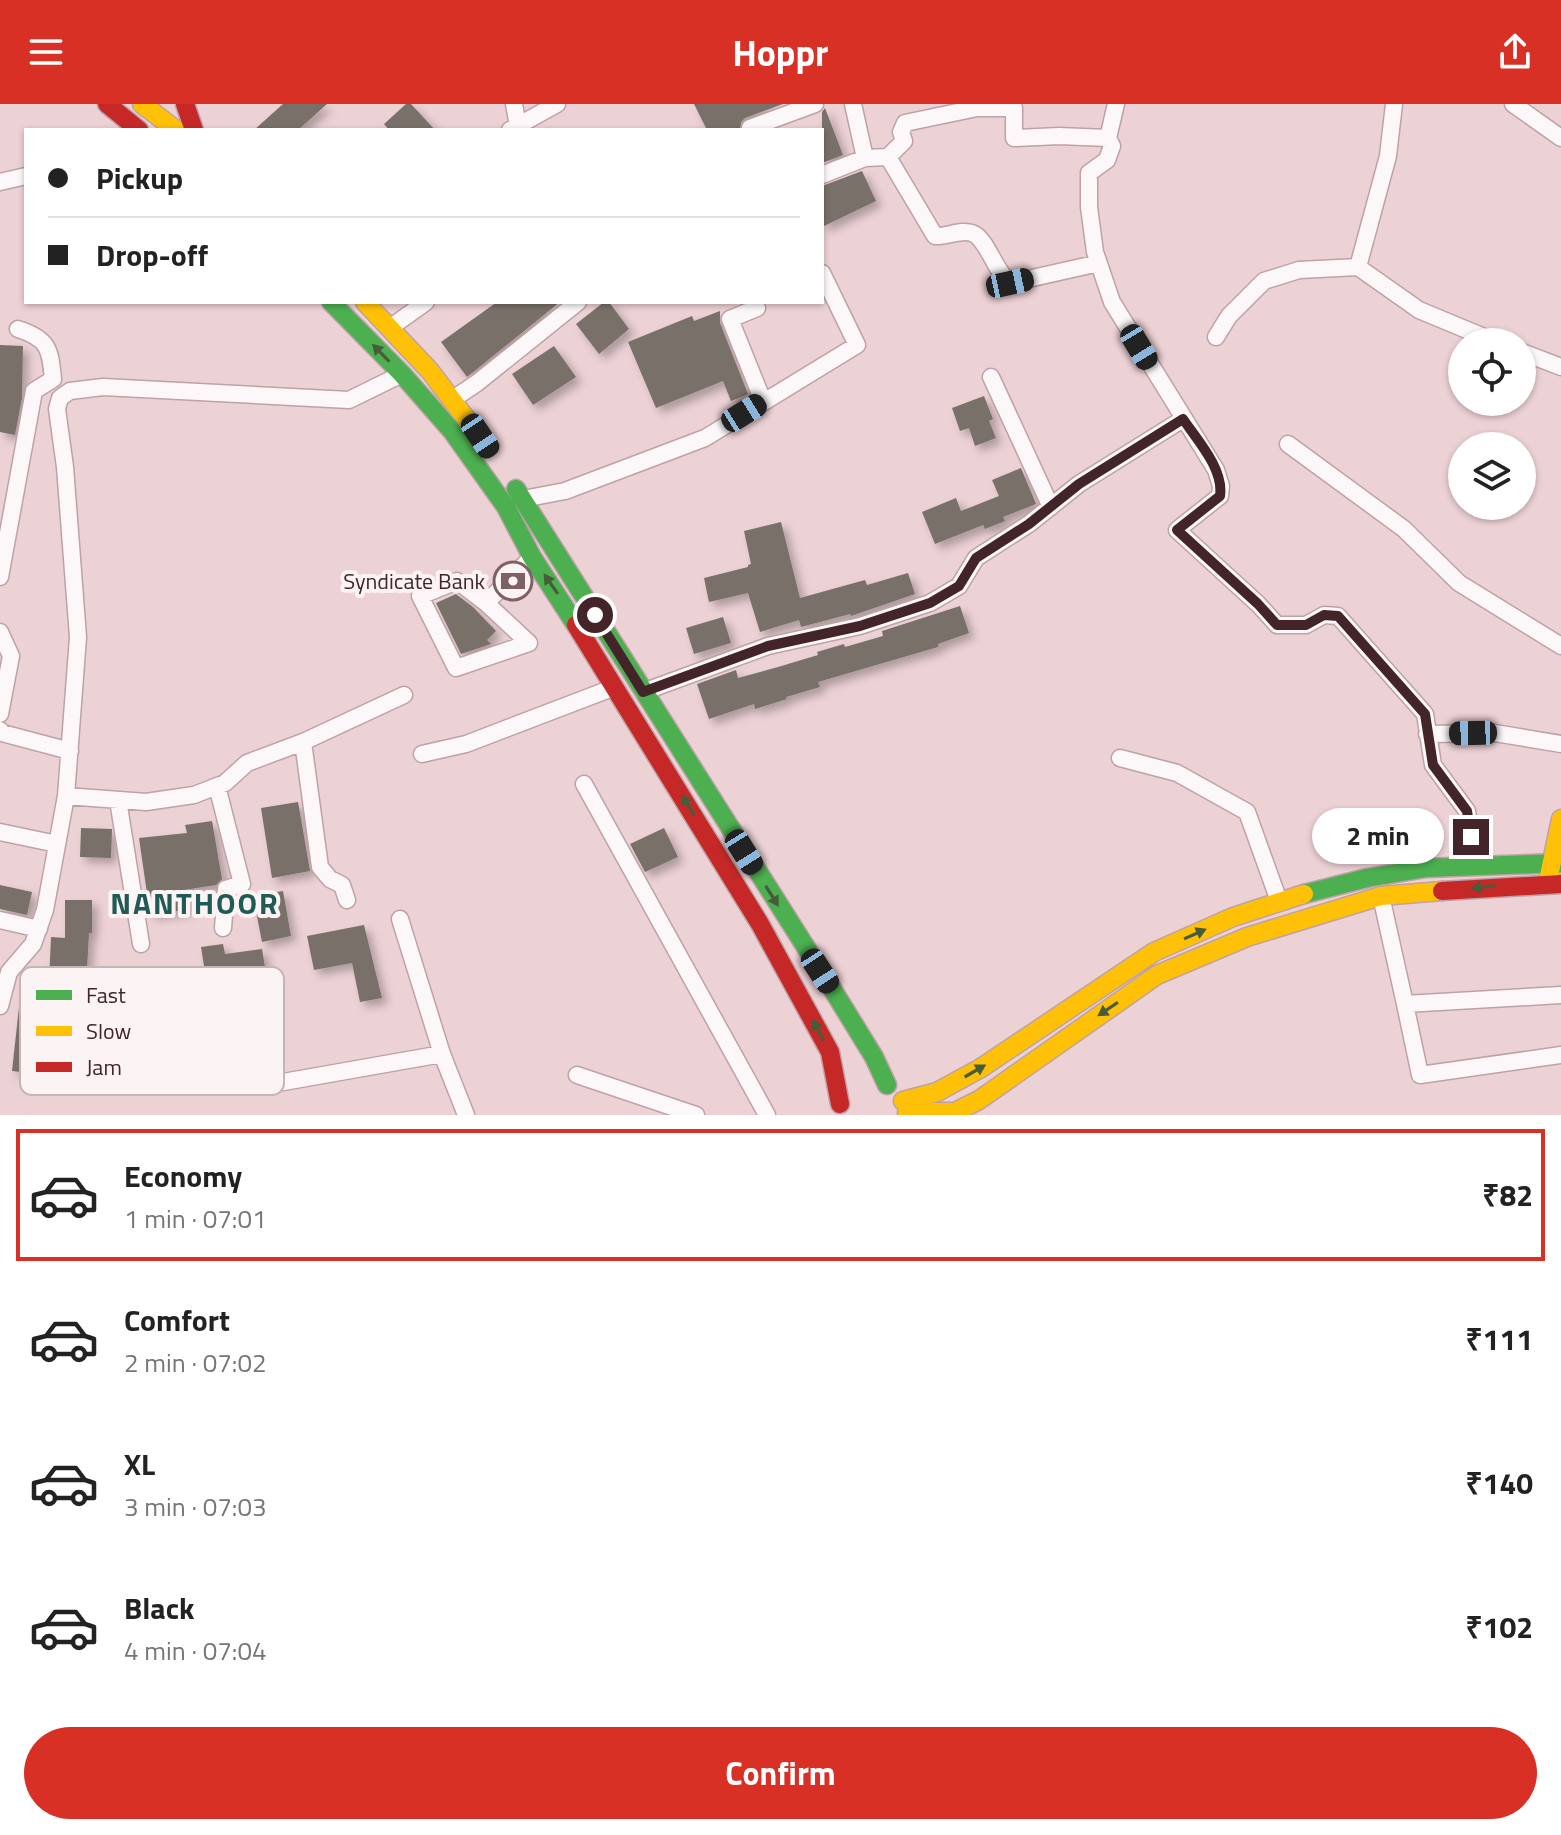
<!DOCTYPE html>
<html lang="en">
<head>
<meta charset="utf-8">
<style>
	:root { --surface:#fff; --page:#f6f6f6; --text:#222; --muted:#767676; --line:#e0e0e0; --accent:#d93025 }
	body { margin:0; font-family:"Titillium Web",sans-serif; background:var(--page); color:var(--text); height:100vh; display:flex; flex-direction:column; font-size:30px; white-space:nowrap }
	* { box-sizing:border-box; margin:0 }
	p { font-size:26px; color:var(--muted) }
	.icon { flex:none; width:44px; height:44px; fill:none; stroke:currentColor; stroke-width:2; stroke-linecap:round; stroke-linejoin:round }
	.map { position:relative; height:1011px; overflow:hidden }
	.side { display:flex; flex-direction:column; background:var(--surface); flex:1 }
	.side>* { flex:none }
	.top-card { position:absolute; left:24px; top:24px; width:800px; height:176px; border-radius:0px; box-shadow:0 2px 6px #0004; display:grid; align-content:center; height:176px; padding:0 24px; background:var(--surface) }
	.fabs { position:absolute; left:1448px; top:224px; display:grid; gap:16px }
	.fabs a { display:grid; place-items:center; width:88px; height:88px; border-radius:50%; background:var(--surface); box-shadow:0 2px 6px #0004; font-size:40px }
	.end { position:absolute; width:36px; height:36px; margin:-18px; border:10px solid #432429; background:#fff; box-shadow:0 0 0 4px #fff }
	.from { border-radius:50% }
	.bubble { position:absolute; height:56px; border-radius:28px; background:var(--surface); box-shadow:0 2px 6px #0004; font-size:26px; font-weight:700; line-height:56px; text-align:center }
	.car { position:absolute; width:24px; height:48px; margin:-24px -12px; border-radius:10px; box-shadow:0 0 6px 2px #0007; background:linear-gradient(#222 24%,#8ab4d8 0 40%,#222 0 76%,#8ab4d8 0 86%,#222 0) }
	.top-card b { display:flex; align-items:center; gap:28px; height:76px; font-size:30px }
	.top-card b+b { border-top:2px solid var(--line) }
	.top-card i { width:20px; height:20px; background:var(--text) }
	ul { padding:14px 0 0; list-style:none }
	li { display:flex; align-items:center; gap:24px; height:132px; margin:0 16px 12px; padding:0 8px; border:4px solid transparent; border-radius:0px }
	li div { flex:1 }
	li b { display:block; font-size:30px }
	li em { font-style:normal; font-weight:700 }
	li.selected { border-color:var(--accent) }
	li>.icon { width:72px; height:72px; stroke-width:1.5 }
	.action { display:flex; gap:16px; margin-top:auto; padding:16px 24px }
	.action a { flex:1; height:92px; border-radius:48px; background:var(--accent); color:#fff; font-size:32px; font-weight:700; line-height:92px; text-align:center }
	header { display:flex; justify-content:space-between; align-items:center; height:104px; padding:0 24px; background:var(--accent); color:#fff; font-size:36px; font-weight:700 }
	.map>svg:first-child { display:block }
	.building { fill:#797069; filter:url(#shadow) }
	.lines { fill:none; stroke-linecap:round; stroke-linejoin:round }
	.street-casing { stroke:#bda2a7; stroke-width:19 }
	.fast-casing { stroke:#bda2a7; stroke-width:21 }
	.slow-casing { stroke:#bda2a7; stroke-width:21 }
	.jam-casing { stroke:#bda2a7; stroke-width:21 }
	.street { stroke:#fcf8f9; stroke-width:16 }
	.fast { stroke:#4caf50; stroke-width:18 }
	.slow { stroke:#ffc107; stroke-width:18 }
	.jam { stroke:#c62828; stroke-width:18 }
	.oneway { fill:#475c39 }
	.route { stroke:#432429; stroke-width:10 }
	.labels { text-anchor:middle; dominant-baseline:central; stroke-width:8; stroke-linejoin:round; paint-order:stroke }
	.poi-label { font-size:22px; fill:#432429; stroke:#fcf3f4; text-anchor:end }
	.district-label { font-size:30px; font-weight:bold; letter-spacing:2px; fill:#205a55; stroke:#fcf3f4 }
	.key { fill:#fcf3f4; stroke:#c4b5b7; stroke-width:2 }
	.key-label { font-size:22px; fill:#432429 }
</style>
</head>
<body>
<header><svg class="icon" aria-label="menu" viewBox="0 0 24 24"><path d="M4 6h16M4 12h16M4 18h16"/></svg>Hoppr<svg class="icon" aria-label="share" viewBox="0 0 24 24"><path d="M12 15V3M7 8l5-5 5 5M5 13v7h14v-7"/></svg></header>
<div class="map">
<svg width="1561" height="1011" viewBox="0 0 1561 1011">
	<defs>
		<filter id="shadow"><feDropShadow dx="5.5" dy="5.5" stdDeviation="4" flood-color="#0004"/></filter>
	</defs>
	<rect width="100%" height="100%" fill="#ecd1d5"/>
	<path class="building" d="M283,0H327L298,26H254Z
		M406,0H411L435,26H389L384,20Z
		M694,0H783L745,14L741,18L740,26H707Z
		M825,4L843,51L822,59V8Z
		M862,67L876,97L822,123V82Z
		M497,198H560L467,273L441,238Z
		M604,198H609L629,225L599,250L576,220Z
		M720,207V219L748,290L731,297L723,277L656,304L628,238L692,212L694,217Z
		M0,241L23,242L22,294L15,331L0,328Z
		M554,242L576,273L533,301L512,270Z
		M984,292L993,315L989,317L996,334L975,342L969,324L960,327L952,304Z
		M1021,364L1036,400L1003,413L1005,417L985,425L983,421L935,440L922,408L956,394L961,407L999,392L992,376Z
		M781,418L800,494L865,476L867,481L908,469L915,490L851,512L850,510L801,523L799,516L760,528L748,489L709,498L704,474L748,463V461L751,460L744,427Z
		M456,490L473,503L496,527L487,536L491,540L461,550L436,499Z
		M960,502L969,529L938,540V543L818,578L820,583L786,593L787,595L755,605L754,600L709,615L697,580L736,566L738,574L778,563L818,551L817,548L844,540L845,543L883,532L882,527Z
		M723,513L731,539L694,550L686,524Z
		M298,698L310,767L272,774L261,704Z
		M212,717L222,775L216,781L184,786L186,806L150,810L139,734L187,729L185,721Z
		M81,724L112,725L111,754L80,753Z
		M664,724L678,753L645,768L630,740Z
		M0,781L32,788L27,811L0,805Z
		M283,787L291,832L262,838L253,792Z
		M65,796H92V829H89L86,883H90L80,975L12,967L22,876L49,879L51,833L65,834Z
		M364,821L382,894L360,898L352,859L314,866L307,832Z
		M223,840L225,850L262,845L266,869L207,881L201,843Z"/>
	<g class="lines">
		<g class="street-casing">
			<path id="street" d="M514,0L518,22
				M853,0L865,54
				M1513,0L1561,34
				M510,26L557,0
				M751,26L750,24L815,0
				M1108,34L1116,0
				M888,53L935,132C947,133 961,125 972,129C987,134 995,168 1010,179L1099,159
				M822,71L865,54L888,53L904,37L901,28L905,19L977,4H1014V34L1059,32L1108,34L1112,42L1107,56L1089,69V103L1095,148L1112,198L1216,366L1221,382L1220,392L1177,426L1258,500L1277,521H1306L1324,511L1338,512L1425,610L1433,661L1467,707L1475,760
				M0,78L26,72
				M1358,163L1388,52L1394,0
				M757,204L730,215L763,297
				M391,223L426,198
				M1216,233L1229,212L1264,177L1299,166L1358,163L1419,206L1496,238
				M1522,248L1561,263
				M991,273L1051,403
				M453,295L477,279L578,198
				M1288,340L1404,425L1459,479L1561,542
				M523,395L565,387L705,334L857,241L822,169
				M0,473L34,287L53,275C50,245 49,235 18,225
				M457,477L486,499L529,539L456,564L420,492Z
				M486,499L532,453
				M0,528L11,552L0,610
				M643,588L768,542L860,522L930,499L959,482L976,454L1029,420L1079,380L1183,315
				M0,626L2,629L70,647
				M1427,630L1495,629L1561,640
				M303,638L320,763L330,775L342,781L347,796
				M422,650L466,640L615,583
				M1120,654L1177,669L1247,708L1279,797
				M584,680L767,1011
				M217,682L242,780L226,785L223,824
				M66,692L78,533L65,363L57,305L60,294L70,287L103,283L349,296L402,270
				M118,696L141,840
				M0,728L57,740
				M1381,792L1405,900
				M400,815L442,950L466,1011
				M0,816L39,825
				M1561,891L1405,900L1420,971L1561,951
				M0,902L9,868L33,840L45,806L66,692L146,698L194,691L225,679L247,659L303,638L404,591
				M247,917L258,979L272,980L442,950
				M577,971L696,1011"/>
		</g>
		<g class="fast-casing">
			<path id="fast" d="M331,198L402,270L452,327L506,403L532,453L576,521
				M516,385L831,883L874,953L887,981
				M1304,790L1367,774L1426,764L1561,759"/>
		</g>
		<g class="slow-casing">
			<path id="slow" d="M142,0L176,26
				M365,198L430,267L487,342
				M1549,772L1561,715
				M903,997L937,988L981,964L1154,848L1233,813L1304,790
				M907,1008H955L979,996L1157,871L1247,833L1381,792L1442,787"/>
		</g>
		<g class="jam-casing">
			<path id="jam" d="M107,0L139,26
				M185,0L194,26
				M576,521L760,820L830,948L840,1000
				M1442,787L1561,780"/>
		</g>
		<use href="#street" class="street"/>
		<use href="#fast" class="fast"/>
		<use href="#slow" class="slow"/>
		<use href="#jam" class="jam"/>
	</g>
	<defs><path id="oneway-solid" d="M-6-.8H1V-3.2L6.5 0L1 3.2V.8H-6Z" transform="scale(2)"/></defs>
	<g class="oneway">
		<use href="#oneway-solid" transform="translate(381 249) rotate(-134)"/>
		<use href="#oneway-solid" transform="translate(551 480) rotate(-125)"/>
		<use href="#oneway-solid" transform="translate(688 701) rotate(-122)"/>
		<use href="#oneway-solid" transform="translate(1483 783) rotate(175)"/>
		<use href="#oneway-solid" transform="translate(772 792) rotate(58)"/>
		<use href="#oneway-solid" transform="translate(1195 830) rotate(-24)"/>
		<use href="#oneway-solid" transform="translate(1108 905) rotate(146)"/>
		<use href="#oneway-solid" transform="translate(818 926) rotate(-118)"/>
		<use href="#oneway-solid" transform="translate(975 967) rotate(-30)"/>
	</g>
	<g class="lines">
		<path class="route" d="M595,511L643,588L768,542L860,522L930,499L959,482L976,454L1029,420L1079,380L1183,315C1198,337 1224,365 1220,392L1177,426L1258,500L1277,521H1306L1324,511L1338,512L1425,610L1433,661L1467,707L1471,733"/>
	</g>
	<defs>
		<g id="bank-ring" transform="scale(2)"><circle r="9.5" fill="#fcf3f4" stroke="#7e6165" stroke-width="1.5"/><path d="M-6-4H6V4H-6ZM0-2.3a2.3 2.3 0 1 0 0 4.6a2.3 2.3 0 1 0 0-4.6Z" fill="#7e6165"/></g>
	</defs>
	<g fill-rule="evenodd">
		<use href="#bank-ring" x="513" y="477"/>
	</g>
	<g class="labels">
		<g class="poi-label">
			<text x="485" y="477">Syndicate Bank</text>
		</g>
		<g class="district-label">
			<text x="195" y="799">NANTHOOR</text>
		</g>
	</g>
	<rect x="20" y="863" width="264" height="128" rx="12" class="key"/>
	<rect x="36" y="886" width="36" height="10" fill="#4caf50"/>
	<rect x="36" y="922" width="36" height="10" fill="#ffc107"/>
	<rect x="36" y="958" width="36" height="10" fill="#c62828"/>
	<g class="key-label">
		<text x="86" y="899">Fast</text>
		<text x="86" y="935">Slow</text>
		<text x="86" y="971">Jam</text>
	</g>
</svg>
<div class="fabs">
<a><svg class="icon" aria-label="locate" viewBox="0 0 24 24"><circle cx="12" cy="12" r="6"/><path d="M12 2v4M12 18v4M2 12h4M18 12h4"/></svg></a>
<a><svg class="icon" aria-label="layers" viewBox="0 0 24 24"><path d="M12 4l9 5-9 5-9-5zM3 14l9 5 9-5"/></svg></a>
</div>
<i class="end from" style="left:595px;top:511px"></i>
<i class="end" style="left:1471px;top:733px"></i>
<div class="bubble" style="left:1312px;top:704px;width:132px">2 min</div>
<i class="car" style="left:1010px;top:179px;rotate:78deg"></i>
<i class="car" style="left:1139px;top:243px;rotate:149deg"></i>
<i class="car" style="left:744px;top:309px;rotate:58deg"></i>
<i class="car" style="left:480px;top:332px;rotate:146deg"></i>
<i class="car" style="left:1473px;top:629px;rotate:269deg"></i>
<i class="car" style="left:744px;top:748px;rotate:148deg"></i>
<i class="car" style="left:820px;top:867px;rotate:147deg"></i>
<div class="top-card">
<b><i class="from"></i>Pickup</b>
<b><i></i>Drop-off</b>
</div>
</div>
<section class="side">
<ul>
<li class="selected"><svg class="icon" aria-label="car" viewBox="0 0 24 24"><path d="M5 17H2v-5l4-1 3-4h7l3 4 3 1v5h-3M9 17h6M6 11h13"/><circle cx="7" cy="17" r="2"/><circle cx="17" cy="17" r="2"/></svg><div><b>Economy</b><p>1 min · 07:01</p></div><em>₹82</em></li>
<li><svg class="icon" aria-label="car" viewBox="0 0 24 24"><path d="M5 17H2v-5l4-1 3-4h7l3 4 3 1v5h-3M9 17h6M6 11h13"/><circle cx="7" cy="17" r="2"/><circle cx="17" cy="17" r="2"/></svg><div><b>Comfort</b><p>2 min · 07:02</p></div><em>₹111</em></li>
<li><svg class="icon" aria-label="car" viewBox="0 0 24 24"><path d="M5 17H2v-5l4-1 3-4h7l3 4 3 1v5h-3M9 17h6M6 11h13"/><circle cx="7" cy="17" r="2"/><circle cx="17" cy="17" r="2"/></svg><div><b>XL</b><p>3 min · 07:03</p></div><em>₹140</em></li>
<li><svg class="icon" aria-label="car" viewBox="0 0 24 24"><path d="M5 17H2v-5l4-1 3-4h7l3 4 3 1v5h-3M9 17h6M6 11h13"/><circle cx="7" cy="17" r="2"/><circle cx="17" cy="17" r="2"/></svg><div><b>Black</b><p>4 min · 07:04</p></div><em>₹102</em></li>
</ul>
<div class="action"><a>Confirm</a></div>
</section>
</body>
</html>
